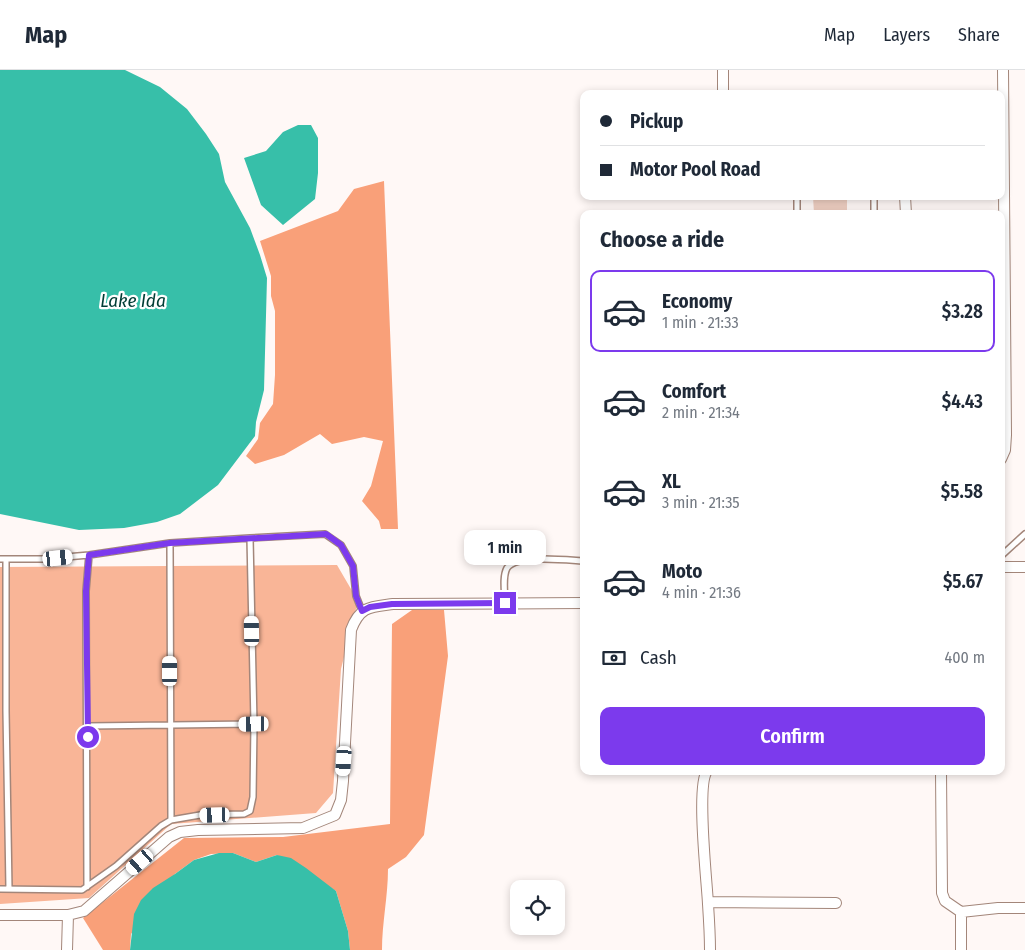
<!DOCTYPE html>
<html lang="en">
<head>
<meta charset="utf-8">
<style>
	:root { --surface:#fff; --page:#f6f6f7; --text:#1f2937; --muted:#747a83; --line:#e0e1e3; --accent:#7c3aed }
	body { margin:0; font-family:"Fira Sans Condensed",sans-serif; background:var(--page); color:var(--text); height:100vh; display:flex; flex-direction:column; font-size:19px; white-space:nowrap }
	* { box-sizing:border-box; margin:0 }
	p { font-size:16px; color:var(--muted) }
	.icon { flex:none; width:28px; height:28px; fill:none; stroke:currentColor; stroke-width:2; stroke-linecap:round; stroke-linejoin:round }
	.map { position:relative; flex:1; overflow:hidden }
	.details { position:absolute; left:580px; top:140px; width:425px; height:565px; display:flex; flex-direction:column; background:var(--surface); border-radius:10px; box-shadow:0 2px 8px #0003 }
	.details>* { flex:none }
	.top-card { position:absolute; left:580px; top:20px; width:425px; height:110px; border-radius:10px; box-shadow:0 2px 8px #0003; display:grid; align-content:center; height:110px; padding:0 20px; background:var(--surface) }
	.tools { position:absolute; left:510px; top:810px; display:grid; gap:10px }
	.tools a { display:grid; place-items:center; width:55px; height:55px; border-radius:10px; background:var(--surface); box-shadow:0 2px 8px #0003; font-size:25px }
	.end { position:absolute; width:22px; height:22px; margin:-11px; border:6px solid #7c3aed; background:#fff; box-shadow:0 0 0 2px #fff }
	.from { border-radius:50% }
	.bubble { position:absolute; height:35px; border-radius:10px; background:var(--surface); box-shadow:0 2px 8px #0003; font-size:16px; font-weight:600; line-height:35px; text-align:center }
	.car { position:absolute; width:15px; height:30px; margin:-15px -8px; border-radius:6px; box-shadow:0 0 4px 1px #0007; background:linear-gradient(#fff 24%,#345 0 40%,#fff 0 76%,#345 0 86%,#fff 0) }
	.top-card b { display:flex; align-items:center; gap:18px; height:48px; font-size:19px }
	.top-card b+b { border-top:1px solid var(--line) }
	.top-card i { width:12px; height:12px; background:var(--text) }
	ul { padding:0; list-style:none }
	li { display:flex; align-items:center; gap:15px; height:82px; margin:0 10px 8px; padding:0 10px; border:2px solid transparent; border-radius:10px }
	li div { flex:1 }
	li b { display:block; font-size:19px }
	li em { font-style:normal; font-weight:600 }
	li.active { border-color:var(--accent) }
	li>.icon { width:45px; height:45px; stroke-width:1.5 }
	h2 { padding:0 20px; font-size:22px; line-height:60px }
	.pay { display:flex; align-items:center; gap:12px; height:55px; padding:0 20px; font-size:19px }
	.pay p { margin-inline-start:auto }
	.cta { display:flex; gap:10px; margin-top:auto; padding:10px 20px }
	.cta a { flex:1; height:58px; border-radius:10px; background:var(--accent); color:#fff; font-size:20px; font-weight:600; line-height:58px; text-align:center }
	header { display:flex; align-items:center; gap:30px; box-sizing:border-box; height:70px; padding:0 25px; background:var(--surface); border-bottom:1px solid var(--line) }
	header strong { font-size:24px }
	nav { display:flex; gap:28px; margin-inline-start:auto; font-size:18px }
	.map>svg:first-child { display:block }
	.green { fill:#f9b597 }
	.forest { fill:#f9a079 }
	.water { fill:#37bfa9 }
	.building { fill:#eecec1 }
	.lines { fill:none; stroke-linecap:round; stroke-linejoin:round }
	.service-casing { stroke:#a3867a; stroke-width:8 }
	.minor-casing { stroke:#a3867a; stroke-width:12 }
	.service { stroke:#fff; stroke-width:5 }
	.minor { stroke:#fff; stroke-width:10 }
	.route { stroke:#7c3aed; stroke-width:6 }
	.labels { text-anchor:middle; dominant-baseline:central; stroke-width:4.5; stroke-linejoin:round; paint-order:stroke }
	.water-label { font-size:19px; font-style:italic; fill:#003d35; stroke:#fff }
</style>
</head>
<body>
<header>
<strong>Map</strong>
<nav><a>Map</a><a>Layers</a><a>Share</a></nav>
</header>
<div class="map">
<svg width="1025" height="880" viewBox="0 0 1025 880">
	<rect width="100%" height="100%" fill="#fff8f6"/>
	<path class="green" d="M337,495L358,531L341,599L333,723L316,743L171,754L89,828L0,834V497Z"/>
	<path class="forest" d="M384,111L398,459H381L379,451L362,431L371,416L383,371L364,367L332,374L320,364L284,385L255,394L246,386L258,369L260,353L273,334L275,305V241L271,226V206L260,171L338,141L354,119Z
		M412,540H444L448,586L424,765L406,787L388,799C388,826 382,853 382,880H350L348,861L336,821L277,785L256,792L233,783L211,784L194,790L175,804L131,864L130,880H103L83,848L184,768L283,767L390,754L392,554Z"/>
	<path class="water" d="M0,0H125L160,17L187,39L206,64L219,84L225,112L250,158L260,185L267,208L264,320L256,352L255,366L218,415L180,444L157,452L124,458L79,460L0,444Z
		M298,55H311L318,68V103L315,129L283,155L261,135L244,88L266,81L283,62Z
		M219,783H233L256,792L277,785L291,788L306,798L336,821L348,861L350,880H130L134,844L141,830L153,818L175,804L194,790Z"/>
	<path class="building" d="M813,126H847V144H814Z"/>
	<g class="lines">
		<g class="service-casing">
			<path id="service" d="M797,126V144
				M874,126V144
				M250,468L325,464L341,475L353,496L356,526L362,541
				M170,473L171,750
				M1001,486L1025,464
				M0,489H43L89,485L170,473L250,468L254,654L253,727L250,741L244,744L200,745L171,750L161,756L116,796L82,820L0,819
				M6,489V641L9,819
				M505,533C505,523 502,507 507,498C517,484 567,490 584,491
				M88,656L254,654
				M87,817L86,521L89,485"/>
		</g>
		<g class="minor-casing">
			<path id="minor" d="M723,0V24
				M905,126L906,144
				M1001,389L1005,380L1006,365L1003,0
				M1001,497H1025
				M707,701C696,716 707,812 708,834C709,849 710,865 710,880
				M941,701L942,823L945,831L961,842V880
				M708,832L836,833
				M961,842L998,838H1025
				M0,845H68L84,841L169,767L180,762L198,760L303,758L335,745L341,730L343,711L351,560C360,536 370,537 393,534L584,533
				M67,880L68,845"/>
		</g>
		<use href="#service" class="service"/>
		<use href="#minor" class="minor"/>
	</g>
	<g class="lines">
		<path class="route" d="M88,667L86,521L89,485L170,473L326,464L341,475L353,496L356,526L362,541L370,537L392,534L505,533"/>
	</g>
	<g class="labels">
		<g class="water-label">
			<text x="133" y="230">Lake Ida</text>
		</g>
	</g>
</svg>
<div class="tools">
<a><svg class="icon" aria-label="locate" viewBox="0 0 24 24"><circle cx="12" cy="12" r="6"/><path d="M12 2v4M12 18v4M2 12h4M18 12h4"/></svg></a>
</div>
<i class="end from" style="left:88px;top:667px"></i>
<i class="end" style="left:505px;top:533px"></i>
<div class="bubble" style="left:464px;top:460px;width:82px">1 min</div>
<i class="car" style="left:58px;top:488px;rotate:84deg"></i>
<i class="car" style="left:252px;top:561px;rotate:359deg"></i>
<i class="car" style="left:170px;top:601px;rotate:0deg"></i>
<i class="car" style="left:254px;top:654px;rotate:269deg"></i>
<i class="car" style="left:344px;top:691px;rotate:184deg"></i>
<i class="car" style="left:215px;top:745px;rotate:268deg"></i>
<i class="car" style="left:140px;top:792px;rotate:229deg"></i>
<div class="top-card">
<b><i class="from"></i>Pickup</b>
<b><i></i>Motor Pool Road</b>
</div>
<section class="details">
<h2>Choose a ride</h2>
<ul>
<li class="active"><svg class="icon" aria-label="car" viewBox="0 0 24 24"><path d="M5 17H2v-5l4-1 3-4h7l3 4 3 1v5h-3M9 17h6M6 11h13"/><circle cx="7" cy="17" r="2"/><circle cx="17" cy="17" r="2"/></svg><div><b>Economy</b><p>1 min · 21:33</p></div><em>$3.28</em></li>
<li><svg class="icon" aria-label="car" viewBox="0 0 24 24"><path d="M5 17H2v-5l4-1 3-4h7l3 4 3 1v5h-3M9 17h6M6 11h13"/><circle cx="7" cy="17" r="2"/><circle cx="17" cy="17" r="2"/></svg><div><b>Comfort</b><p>2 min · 21:34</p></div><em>$4.43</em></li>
<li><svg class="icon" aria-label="car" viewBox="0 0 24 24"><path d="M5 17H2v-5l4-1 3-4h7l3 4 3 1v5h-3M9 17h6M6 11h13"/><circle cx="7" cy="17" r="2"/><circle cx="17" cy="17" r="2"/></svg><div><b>XL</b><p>3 min · 21:35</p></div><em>$5.58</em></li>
<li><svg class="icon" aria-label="car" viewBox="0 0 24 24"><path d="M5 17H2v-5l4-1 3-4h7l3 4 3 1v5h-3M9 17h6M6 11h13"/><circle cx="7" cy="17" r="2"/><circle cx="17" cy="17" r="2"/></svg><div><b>Moto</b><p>4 min · 21:36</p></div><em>$5.67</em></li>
</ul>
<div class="pay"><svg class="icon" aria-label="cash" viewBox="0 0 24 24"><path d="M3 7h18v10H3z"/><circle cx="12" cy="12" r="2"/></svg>Cash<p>400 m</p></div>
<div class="cta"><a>Confirm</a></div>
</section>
</div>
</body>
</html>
